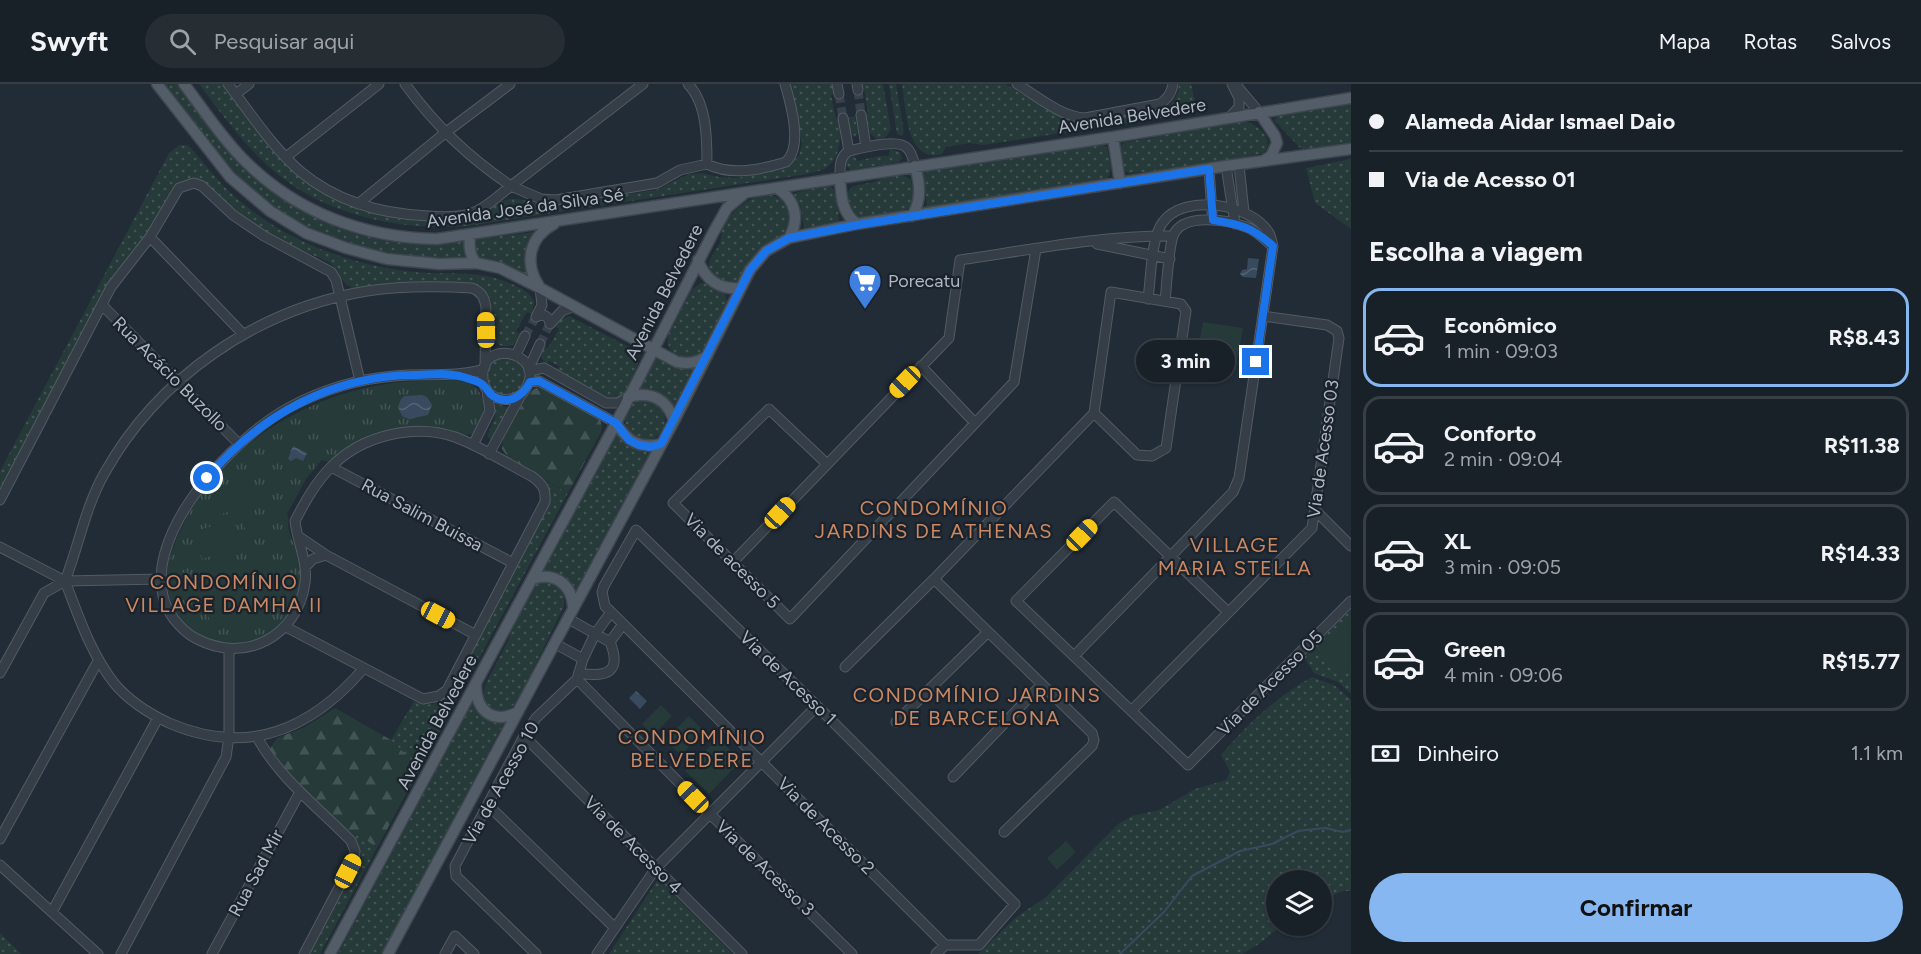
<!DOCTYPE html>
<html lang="pt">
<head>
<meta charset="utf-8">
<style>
	:root { --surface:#192128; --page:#262e34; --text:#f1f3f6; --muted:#9fa3a8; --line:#373e45; --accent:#87b7f0 }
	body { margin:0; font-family:Figtree,sans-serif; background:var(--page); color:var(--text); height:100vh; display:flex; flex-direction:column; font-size:22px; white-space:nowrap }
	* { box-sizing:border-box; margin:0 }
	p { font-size:20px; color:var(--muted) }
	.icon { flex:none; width:33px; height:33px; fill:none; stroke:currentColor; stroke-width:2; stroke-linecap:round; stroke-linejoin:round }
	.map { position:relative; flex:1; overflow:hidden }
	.details { display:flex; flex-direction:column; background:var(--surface); width:570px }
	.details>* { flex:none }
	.hud { display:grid; align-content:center; height:132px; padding:0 18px; background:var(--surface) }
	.fabs { position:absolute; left:1266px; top:786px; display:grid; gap:12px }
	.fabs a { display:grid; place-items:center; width:66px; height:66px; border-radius:50%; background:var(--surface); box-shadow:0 2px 4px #0004,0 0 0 2px var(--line); font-size:30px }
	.end { position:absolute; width:27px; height:27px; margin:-14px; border:8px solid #1a73e8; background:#fff; box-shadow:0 0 0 3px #fff }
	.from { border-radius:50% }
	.bubble { position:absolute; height:42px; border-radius:21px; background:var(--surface); box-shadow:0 2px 4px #0004,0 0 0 2px var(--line); font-size:20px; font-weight:700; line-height:42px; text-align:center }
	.car { position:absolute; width:18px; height:36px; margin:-18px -9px; border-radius:8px; box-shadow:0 0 4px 2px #0007; background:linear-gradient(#f5c518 24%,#345 0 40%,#f5c518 0 76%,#345 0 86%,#f5c518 0) }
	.hud b { display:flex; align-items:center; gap:21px; height:57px; font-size:22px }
	.hud b+b { border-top:2px solid var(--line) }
	.hud i { width:15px; height:15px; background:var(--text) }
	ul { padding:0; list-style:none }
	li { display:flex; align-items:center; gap:18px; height:99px; margin:0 12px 9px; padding:0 6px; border:3px solid var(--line); border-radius:18px }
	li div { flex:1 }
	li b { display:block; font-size:22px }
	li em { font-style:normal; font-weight:700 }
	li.active { border-color:var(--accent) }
	li>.icon { width:54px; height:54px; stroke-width:1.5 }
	h2 { padding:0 18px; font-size:27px; line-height:72px }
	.pay { display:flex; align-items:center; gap:15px; height:66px; padding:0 18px; font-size:22px }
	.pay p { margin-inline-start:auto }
	.cta { display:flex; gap:12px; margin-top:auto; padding:12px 18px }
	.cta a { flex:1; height:69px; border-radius:36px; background:var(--accent); color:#111; font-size:24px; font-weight:700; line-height:69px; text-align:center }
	header { display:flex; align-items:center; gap:36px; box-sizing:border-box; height:84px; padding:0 30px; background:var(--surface); border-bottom:2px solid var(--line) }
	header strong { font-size:28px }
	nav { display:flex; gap:33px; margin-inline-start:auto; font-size:21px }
	.search { width:420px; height:54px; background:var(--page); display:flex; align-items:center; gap:15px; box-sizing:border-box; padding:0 21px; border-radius:33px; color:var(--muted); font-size:22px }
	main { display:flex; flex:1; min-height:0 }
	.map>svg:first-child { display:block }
	.grass { fill:url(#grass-dots) }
	.forest { fill:url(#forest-firs) }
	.park { fill:url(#park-tufts) }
	.pitch { fill:#263a39 }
	.water { fill:url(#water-waves) }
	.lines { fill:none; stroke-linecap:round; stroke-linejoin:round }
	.stream { stroke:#384b5e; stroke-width:2 }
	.minor-tunnel { stroke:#36414b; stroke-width:9; stroke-dasharray:9 4.5; stroke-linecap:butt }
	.minor-casing { stroke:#525b64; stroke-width:11 }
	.major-casing { stroke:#3e4650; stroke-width:13 }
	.minor { stroke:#353d47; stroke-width:9 }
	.major { stroke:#535d67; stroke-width:10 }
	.route { stroke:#1a73e8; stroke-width:8 }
	.labels { text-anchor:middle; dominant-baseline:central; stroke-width:4.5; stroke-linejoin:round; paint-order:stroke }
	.street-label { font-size:18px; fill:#afb8c3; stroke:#1a222b }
	.poi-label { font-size:18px; fill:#afb8c3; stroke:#1a222b; text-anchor:start }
	.neighbourhood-label { font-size:20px; letter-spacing:1.5px; fill:#cb8862; stroke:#1a222b }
</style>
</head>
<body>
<header>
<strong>Swyft</strong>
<div class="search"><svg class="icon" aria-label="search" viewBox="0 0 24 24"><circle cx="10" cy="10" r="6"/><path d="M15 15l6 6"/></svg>Pesquisar aqui</div>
<nav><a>Mapa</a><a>Rotas</a><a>Salvos</a></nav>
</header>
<main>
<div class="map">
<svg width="1351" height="870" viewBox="0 0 1351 870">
	<defs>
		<pattern id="grass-dots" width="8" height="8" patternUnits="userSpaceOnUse" patternTransform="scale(1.5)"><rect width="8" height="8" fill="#263a39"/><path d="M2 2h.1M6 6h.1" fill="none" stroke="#435454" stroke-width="1.8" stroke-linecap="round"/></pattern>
		<pattern id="forest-firs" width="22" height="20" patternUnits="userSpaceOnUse" patternTransform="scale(1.5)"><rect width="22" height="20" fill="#263a39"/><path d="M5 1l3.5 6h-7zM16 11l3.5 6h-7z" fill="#435454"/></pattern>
		<pattern id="park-tufts" width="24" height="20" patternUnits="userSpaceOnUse" patternTransform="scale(1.5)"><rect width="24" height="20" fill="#263a39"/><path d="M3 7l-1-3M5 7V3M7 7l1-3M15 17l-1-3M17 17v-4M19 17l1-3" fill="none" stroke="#435454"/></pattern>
		<pattern id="water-waves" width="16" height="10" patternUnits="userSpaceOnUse" patternTransform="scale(1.5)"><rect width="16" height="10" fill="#384b5e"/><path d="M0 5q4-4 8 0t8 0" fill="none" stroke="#526373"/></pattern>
	</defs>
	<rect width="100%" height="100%" fill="#212c36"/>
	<path class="grass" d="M161,0H179L231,68L293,120L437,160L535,148C526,162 524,175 528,191L513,184L488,176L406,172L368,165L309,144L275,124L233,89Z
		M199,0H222L281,76C330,124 405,147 473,134C486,132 495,118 509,115C521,113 539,122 554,121L656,106L689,90L702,89L719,93L737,94L788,83L799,71L802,59L791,0H834L835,10L831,11L836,35H839C842,51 841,74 826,84C821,87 813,88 807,90L468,142C398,147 320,131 267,81C241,57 220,28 199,0Z
		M859,0H883L891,46L885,54L877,55L868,48L864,30L868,29L864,5L860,6Z
		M889,0H896L904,48L901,52L897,50Z
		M902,0H1005L1060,32L1075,38L1164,25C1174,19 1178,12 1179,0H1191L1195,17L1192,27L1182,31L983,61L970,59L946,63L942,70C906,80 906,24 902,0Z
		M1351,19V59L1303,65L1299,63L1274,36L1280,30Z
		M855,32L858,49L854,53L851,50L848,34Z
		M1242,37C1257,39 1276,55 1264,69L1171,89L1156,87L1129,89L1122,85L1119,67L1123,59L1127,58L1152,54L1165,49Z
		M1096,59L1102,60L1107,64C1109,76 1115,88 1104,97L927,124L923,89L927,85Z
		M179,61H187L192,65C204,79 217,96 231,109C279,154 343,179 407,187C448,193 474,183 514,201C523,205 531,209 534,218L532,230L527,228L516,247L521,250C518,256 516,261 508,262C485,265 494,230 491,217C490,211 486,206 481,203C464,192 376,201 353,204C341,200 339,186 329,178C299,165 269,152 243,132C229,121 217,109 205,98C194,93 182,94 174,104L147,153L102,214L0,404V387L169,69Z
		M890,65L900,68L902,74L899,78L851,86L845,81V77L854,71L857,77L879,72H889Z
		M1351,75V145L1315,119L1306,84Z
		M902,90L911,96L914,112L911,124C907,126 863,138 859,137C856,136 854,134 851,132L847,109L853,102L874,98L885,93Z
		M825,102H831C838,111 840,128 838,139L807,146L804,145L801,124L794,112L795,109Z
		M768,110C786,114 800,133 785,149C779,154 771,157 765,163C754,174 747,197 730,199C723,196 714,193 710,186C706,177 715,168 719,161C721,156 721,152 722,147C729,127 749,113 768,110Z
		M701,199L707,200L725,210L728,220C719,237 704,286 677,272C669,267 667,260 668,251L692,205Z
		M569,232L629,263L637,272L638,280L626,308L619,314L607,316L556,288L559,282L549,277L547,282L540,272L543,262L548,264L559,245L556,243L560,236Z
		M656,272L681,284H694L673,324C663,310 655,305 638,306Z
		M487 292a19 19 0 1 1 38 0a19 19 0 1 1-38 0Z
		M625 336a20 20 0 1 1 40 0a20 20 0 1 1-40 0Z
		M495,319L506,323L513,322L492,357L487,352L495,334Z
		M616,346L652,365L575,509C568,494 557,486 541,487Z
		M544,396L568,409L420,684L391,656L414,617C428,623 441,622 450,608L548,423C551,413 550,404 544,396Z
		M554,497L564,508V522L517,618L509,625L496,627L488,622L485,618L483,612L485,601L509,555L513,539L534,502L538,498Z
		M1351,524V610L1338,598L1314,589L1304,573Z
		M1312,593L1334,601L1351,616V807H1343L1322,816V796H1276V842H1281L1259,860L1242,870H978L1015,834L1046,813L1118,740L1132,732L1159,726L1195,705L1226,696L1230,688L1221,671C1248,640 1276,613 1312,593Z
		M474,615L487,634L504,639L382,870H338Z
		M358,750L377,764L320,870H310L356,784L359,766L352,752Z
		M658,795L733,870H609Z
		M0,849L21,870H0Z"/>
	<path class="forest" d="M540,302L599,333L602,342L601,348L568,409L509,375L502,365L503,356L529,308Z
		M335,624L391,656L420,684L377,764L358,750L352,752L273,676L270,665L277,654L305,643Z"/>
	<path class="park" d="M459,296C487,300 491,331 473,350L466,351L428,344L348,365L329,378L322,376L306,395L287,430C290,436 287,441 289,447C291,456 297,464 299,473C304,491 301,514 291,529C259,577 181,566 168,508C162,482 177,452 189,430C232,354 314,308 400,298C420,296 440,297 459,296Z"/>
	<path class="pitch" d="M1203,238L1243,244L1238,272L1198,266Z
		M354,327L359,341L330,350L325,336Z
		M249,398L255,420L218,431L212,409Z
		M270,434L274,449L248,457L244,441Z
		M231,436L240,463L202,475L194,448Z
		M270,469L287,522L213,546L195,492Z
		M1350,537L1351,579L1338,592L1317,571Z
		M661,621L672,632L653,651L642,640Z
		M689,632L704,647L681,671L665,656Z
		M718,654L741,677L709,710L685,687Z
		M1066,757L1076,768L1057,786L1047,774Z"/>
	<path class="water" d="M1248,174L1259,175L1256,194L1243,193L1240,190L1242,186L1247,185Z
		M422,311L427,313L432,321L428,331L409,335L402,332L398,323L401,315L405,312Z
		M293,362L307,369L303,377L296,374L291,377L288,375Z
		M636,607L647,617L640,625L629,614Z"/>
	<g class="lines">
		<path class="stream" d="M1120,870L1164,828L1192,792L1240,767L1272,760L1298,747L1325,744L1343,748L1351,746"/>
		<path class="minor-tunnel" d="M858,6L861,31
			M839,10L843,34
			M525,252L536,233
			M540,260L550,240"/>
		<g class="minor-casing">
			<path id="minor" d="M228,0C251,30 273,64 301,88C337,118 383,130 428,132C441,133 457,134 469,130C485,125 498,112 511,102L541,115L556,116L657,99L680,86L707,80C731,92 760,86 786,78C803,62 791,21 785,0
				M405,0C436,42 467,72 511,102L643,0
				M688,0C707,19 707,55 707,80
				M837,0L839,10
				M857,0L858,6
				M1017,0C1037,12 1061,33 1085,34L1160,20C1168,14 1171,10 1173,0
				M1237,2L1259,28
				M236,10L249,0
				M861,31L866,63
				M1230,33L1239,23V14L1232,0
				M843,34L849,67
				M286,73L379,0
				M1239,81L1244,128
				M1226,82L1235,140
				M1209,85L1212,128
				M840,94C840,83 839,73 849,67C862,64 898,54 907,64C912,68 913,76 915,82
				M358,120L445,49L510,0
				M150,153L243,250
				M1097,160L1170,175
				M1165,217C1167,200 1168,168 1173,152C1182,128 1228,136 1246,143C1256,146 1264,155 1272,162
				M102,221L239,360
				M536,233C544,229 549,232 550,240L562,227L574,222
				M536,233L542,221L540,204
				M516,271L525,252
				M921,282L975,339
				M529,284L540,260
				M529,287L544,284L606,319H618L628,313
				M529,298L539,297L616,339
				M473,361L490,327L487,307
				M489,370L521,311C556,270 478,250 483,295C485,315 506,320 521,311
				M826,379L769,325L673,419L790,535L1014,298L1036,165
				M331,383L513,479
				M0,416L111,203L150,153L179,104L194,99L202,102L233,131L264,152L331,188L336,196L360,297
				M1315,426L1351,462
				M298,452L326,471L476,551
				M0,463L65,497
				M733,478L949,254L960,176C1029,166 1104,151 1173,152
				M305,483L313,475L326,471
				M934,495L1092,649L1094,656L1092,662L1004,748
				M65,497C79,461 85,424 104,390C158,293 257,225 367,207C400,202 438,202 472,204C481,208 484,212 486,223L485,282
				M65,497C79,533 90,568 114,599C128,616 150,630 169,639C248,673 311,646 364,584
				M1228,528L1114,418L1016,517L1188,681L1351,517
				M567,534L610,558C622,588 607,594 579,589
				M286,543L423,615L439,612L447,606L545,418C546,405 543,401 533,393C508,380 482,363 455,353C413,339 361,352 331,383C315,399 305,418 295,437C297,457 308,478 305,499C297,553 245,580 197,555C185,549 174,537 168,526C134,456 234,353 290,323C322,306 357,295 394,292C424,289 455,294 484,285
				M610,558L623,540
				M554,559L583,575
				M1074,572L1233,408L1239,394L1273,162C1272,158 1271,153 1269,149C1251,119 1184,109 1163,138C1151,153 1151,194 1148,215
				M845,583L934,495L1094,329L1111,208L1181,220L1186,227L1166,364L1152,372L1137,371L1094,329
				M0,589L44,509L65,497L161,495
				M577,595L710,730L852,870
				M1132,626L1312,444L1339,254L1337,247L1327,241L1263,232
				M896,638L988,548
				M524,652L742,870
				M257,653C279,694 319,724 351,757L355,767L354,775L304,870
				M953,693L1042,600
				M488,721L615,844
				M0,755L98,577
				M0,781L98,870
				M52,828L158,634
				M121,870L226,673L229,653V565
				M212,870L300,708
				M445,870L455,852L474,870
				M536,870L460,796L456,792L455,782L524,652L536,634L577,595L583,575L595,550L611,528
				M597,870L656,784L817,622
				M936,870L945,861H979L1015,820L817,622L636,446L604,502L602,508L605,522L945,861"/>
		</g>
		<g class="major-casing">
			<path id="major" d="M157,0L230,93L270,127L306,149L346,164L387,175L439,180L476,179L500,184L540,204L677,278C689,280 697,279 707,272
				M184,0C203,25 221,53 243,75C295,128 364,154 437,155L1113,53L1351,14
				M1259,28L1275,52L1277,59L1271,72L1263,77
				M1113,53L1120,99
				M840,94C841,113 842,129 857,140
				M777,104C796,116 800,135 789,154
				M912,132C922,116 920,100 915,82
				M470,151C469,162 469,170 476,179
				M698,176C705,196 720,206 741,204
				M539,202C524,179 529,153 554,140
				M628,313C650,307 667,314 674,337
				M616,339C627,357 639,365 661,360
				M532,495C554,488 571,499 573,522
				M476,601C476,627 493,641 518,628
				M330,870L616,339L713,149L727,124L744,110
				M388,870L674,337L750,186L766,167L789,154L857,140L1226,82L1351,65"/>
		</g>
		<use href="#minor" class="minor"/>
		<use href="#major" class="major"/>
	</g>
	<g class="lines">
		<path class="route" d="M207,394C259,332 331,292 413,291C429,291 448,288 463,293C469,295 480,297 484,302C488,305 489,310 493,312C508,322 523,312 530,298L539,297L616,339L629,356L639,361L650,363L661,360L750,186L766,167L789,154L857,141L1209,85L1213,136C1242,141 1250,142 1273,162L1256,278"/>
	</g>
	<defs>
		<g id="supermarket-pin" transform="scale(1.725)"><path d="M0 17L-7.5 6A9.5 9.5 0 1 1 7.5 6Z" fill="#3f7fe0" stroke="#1a222b"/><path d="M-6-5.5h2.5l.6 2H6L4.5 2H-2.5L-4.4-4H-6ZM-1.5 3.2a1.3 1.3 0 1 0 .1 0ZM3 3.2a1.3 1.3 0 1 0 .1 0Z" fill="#fff"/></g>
	</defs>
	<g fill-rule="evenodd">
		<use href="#supermarket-pin" x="865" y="197"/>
	</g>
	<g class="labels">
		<g class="street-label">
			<text transform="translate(1132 32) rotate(-9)">Avenida Belvedere</text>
			<text transform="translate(525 124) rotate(-8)">Avenida José da Silva Sé</text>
			<text transform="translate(664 208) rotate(-63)">Avenida Belvedere</text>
			<text transform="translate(170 290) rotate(45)">Rua Acácio Buzollo</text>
			<text transform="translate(1323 365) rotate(-82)">Via de Acesso 03</text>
			<text transform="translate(422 431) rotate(28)">Rua Salim Buissa</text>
			<text transform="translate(732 477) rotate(45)">Via de acesso 5</text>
			<text transform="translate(788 594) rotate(44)">Via de Acesso 1</text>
			<text transform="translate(1270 599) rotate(-45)">Via de Acesso 05</text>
			<text transform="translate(437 638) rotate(-62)">Avenida Belvedere</text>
			<text transform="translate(501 699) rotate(-61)">Via de Acesso 10</text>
			<text transform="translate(826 742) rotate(45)">Via de Acesso 2</text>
			<text transform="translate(633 761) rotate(45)">Via de Acesso 4</text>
			<text transform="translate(765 784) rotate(44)">Via de Acesso 3</text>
			<text transform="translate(256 789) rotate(-62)">Rua Sad Mir</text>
		</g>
		<g class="poi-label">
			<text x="888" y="197">Porecatu</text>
		</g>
		<g class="neighbourhood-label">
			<text x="934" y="424">CONDOMÍNIO<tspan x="934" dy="23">JARDINS DE ATHENAS</tspan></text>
			<text x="1235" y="461">VILLAGE<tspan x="1235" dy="23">MARIA STELLA</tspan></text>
			<text x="224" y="498">CONDOMÍNIO<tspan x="224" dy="23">VILLAGE DAMHA II</tspan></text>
			<text x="977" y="611">CONDOMÍNIO JARDINS<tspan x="977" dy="23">DE BARCELONA</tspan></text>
			<text x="692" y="653">CONDOMÍNIO<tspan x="692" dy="23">BELVEDERE</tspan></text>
		</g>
	</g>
</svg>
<div class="fabs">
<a><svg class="icon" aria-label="layers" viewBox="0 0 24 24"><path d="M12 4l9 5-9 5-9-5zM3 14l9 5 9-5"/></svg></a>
</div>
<i class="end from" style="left:207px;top:394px"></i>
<i class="end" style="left:1256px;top:278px"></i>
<div class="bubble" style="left:1136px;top:256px;width:99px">3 min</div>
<i class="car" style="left:486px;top:246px;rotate:359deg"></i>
<i class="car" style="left:905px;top:298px;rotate:224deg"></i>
<i class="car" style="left:780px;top:429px;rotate:43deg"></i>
<i class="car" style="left:1082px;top:451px;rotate:44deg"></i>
<i class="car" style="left:438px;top:531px;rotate:118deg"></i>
<i class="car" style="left:693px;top:713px;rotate:316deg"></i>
<i class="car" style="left:348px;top:787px;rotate:27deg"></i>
</div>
<section class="details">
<div class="hud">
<b><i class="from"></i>Alameda Aidar Ismael Daio</b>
<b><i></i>Via de Acesso 01</b>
</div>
<h2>Escolha a viagem</h2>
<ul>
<li class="active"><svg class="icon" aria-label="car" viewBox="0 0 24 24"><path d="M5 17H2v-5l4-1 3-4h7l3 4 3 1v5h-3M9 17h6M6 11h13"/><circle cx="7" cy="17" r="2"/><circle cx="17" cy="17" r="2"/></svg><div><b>Econômico</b><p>1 min · 09:03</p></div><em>R$8.43</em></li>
<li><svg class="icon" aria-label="car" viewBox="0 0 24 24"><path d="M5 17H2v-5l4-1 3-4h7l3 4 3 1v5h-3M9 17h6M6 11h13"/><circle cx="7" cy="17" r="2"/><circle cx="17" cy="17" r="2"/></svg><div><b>Conforto</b><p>2 min · 09:04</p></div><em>R$11.38</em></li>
<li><svg class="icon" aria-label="car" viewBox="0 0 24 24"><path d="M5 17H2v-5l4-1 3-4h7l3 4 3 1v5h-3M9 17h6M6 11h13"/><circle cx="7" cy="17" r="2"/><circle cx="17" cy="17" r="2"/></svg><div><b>XL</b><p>3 min · 09:05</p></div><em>R$14.33</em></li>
<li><svg class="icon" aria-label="car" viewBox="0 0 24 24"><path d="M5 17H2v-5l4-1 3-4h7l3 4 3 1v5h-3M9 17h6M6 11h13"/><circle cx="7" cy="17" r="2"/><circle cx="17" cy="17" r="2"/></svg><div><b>Green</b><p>4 min · 09:06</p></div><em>R$15.77</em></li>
</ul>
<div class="pay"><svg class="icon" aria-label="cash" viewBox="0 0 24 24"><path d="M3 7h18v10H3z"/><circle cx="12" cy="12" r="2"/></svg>Dinheiro<p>1.1 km</p></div>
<div class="cta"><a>Confirmar</a></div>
</section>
</main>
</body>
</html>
